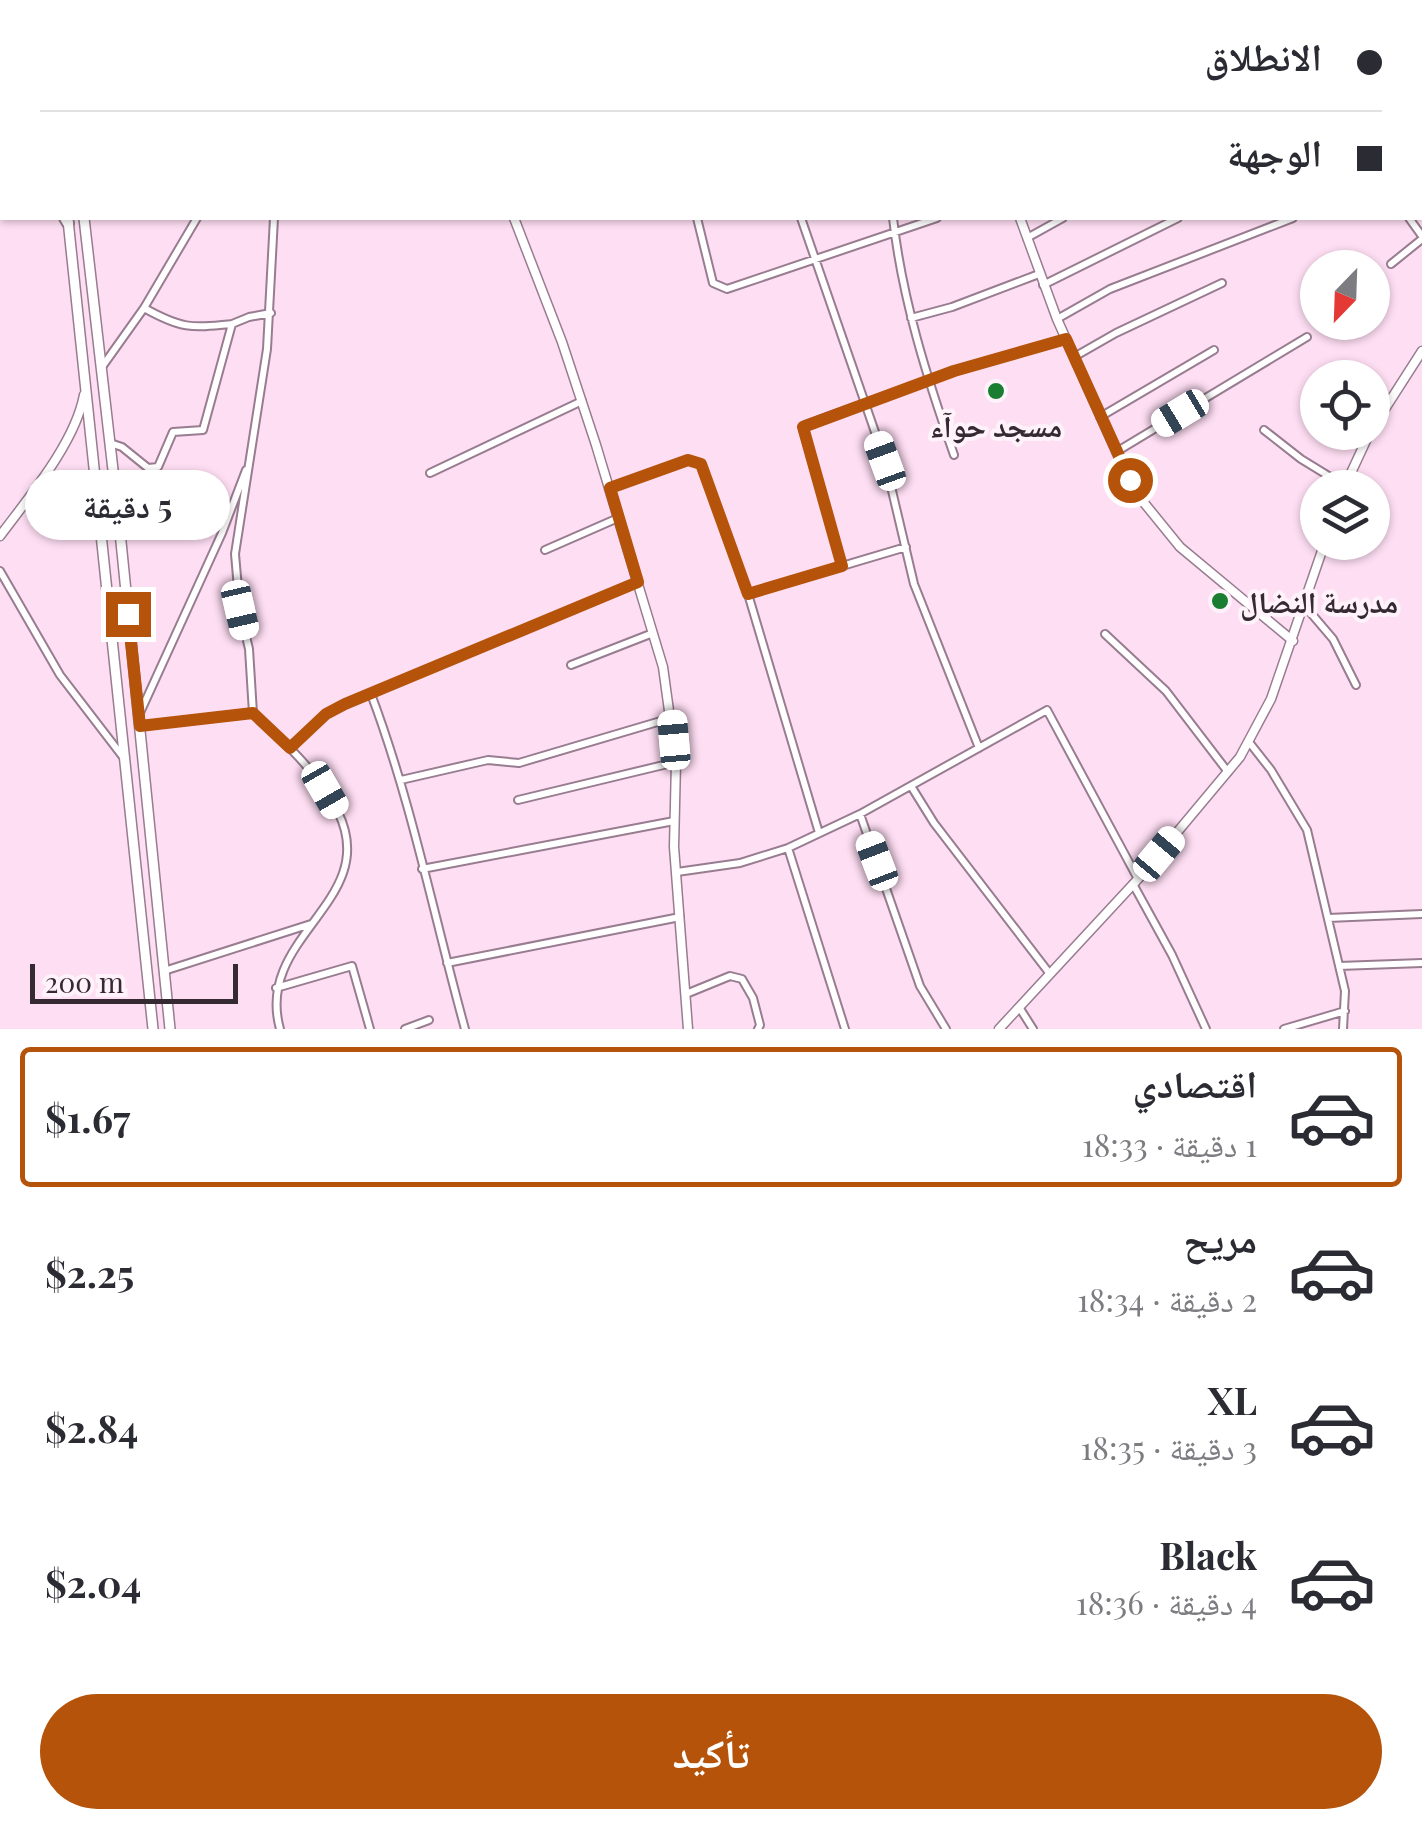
<!DOCTYPE html>
<html lang="ar">
<head>
<meta charset="utf-8">
<style>
	:root { --surface:#fff; --page:#f2f2f3; --text:#2b2b33; --muted:#7c7c81; --line:#e1e1e2; --accent:#b45309 }
	body { margin:0; font-family:"Playfair Display","Noto Naskh Arabic",serif; background:var(--page); color:var(--text); direction:rtl; height:100vh; display:flex; flex-direction:column; font-size:38px; white-space:nowrap }
	* { box-sizing:border-box; margin:0 }
	p { font-size:32px; color:var(--muted) }
	.icon { flex:none; width:55px; height:55px; fill:none; stroke:currentColor; stroke-width:2; stroke-linecap:round; stroke-linejoin:round }
	.map { position:relative; height:1029px; overflow:hidden; direction:ltr }
	.details { display:flex; flex-direction:column; background:var(--surface); flex:1 }
	.details>* { flex:none }
	.top-card { position:absolute; left:0px; top:0px; width:1422px; height:220px; box-shadow:0 2px 8px #0004; direction:rtl; display:grid; align-content:center; height:220px; padding:0 40px; background:var(--surface) }
	.needle { width:65px; rotate:203deg }
	.controls { position:absolute; left:1300px; top:250px; display:grid; gap:20px }
	.controls a { display:grid; place-items:center; width:90px; height:90px; border-radius:50%; background:var(--surface); box-shadow:0 2px 8px #0004; font-size:50px }
	.scale { position:absolute; left:30px; bottom:25px; width:208px; box-sizing:border-box; padding-left:10px; border:5px solid #362a32; border-top:0; font-size:28px; line-height:35px; white-space:nowrap; color:#362a32; -webkit-text-stroke:8px #fff2fa; paint-order:stroke }
	.end { position:absolute; width:45px; height:45px; margin:-22px; border:12px solid #b45309; background:#fff; box-shadow:0 0 0 5px #fff }
	.from { border-radius:50% }
	.bubble { position:absolute; height:70px; border-radius:35px; background:var(--surface); box-shadow:0 2px 8px #0004; font-size:32px; font-weight:700; line-height:70px; text-align:center; direction:rtl }
	.car { position:absolute; width:30px; height:60px; margin:-30px -15px; border-radius:12px; box-shadow:0 0 8px 2px #0007; background:linear-gradient(#fff 24%,#345 0 40%,#fff 0 76%,#345 0 86%,#fff 0) }
	.top-card b { display:flex; align-items:center; gap:35px; height:95px; font-size:38px }
	.top-card b+b { border-top:2px solid var(--line) }
	.top-card i { width:25px; height:25px; background:var(--text) }
	ul { padding:18px 0 0; list-style:none }
	li { display:flex; align-items:center; gap:30px; height:140px; margin:0 20px 15px; padding:0 20px; border:5px solid transparent; border-radius:10px }
	li div { flex:1 }
	li b { display:block; font-size:38px }
	li em { font-style:normal; font-weight:700 }
	li.selected { border-color:var(--accent) }
	li>.icon { width:90px; height:90px; stroke-width:1.5 }
	.action { display:flex; gap:20px; margin-top:auto; padding:20px 40px }
	.action a { flex:1; height:115px; border-radius:60px; background:var(--accent); color:#fff; font-size:40px; font-weight:700; line-height:115px; text-align:center }
	.map>svg:first-child { display:block }
	.built { fill:#f5cfe9 }
	.lines { fill:none; stroke-linecap:round; stroke-linejoin:round }
	.minor-casing { stroke:#987c8f; stroke-width:10 }
	.tertiary-casing { stroke:#987c8f; stroke-width:11 }
	.secondary-casing { stroke:#987c8f; stroke-width:12 }
	.trunk-casing { stroke:#987c8f; stroke-width:14 }
	.minor { stroke:#fff; stroke-width:6 }
	.tertiary { stroke:#fff; stroke-width:8 }
	.secondary { stroke:#fff; stroke-width:9 }
	.trunk { stroke:#fff; stroke-width:10 }
	.route { stroke:#b45309; stroke-width:12 }
	.poi-dot { fill:#197e32; stroke:#fff2fa; stroke-width:4 }
	.labels { text-anchor:middle; dominant-baseline:central; stroke-width:8; stroke-linejoin:round; paint-order:stroke }
	.poi-label { font-size:30px; font-weight:bold; fill:#362a32; stroke:#fff2fa }
</style>
</head>
<body>
<div class="map">
<svg width="1422" height="1029" viewBox="0 0 1422 1029">
	<rect width="100%" height="100%" fill="#fedef3"/>
	<path class="built" d="M314,0H1355L313,2Z"/>
	<g class="lines">
		<g class="minor-casing">
			<path id="minor" d="M265,0L267,2
				M977,0V2
				M1280,0L1281,2
				M877,2L882,0
				M1040,2L1047,0
				M1420,163H1422
				M697,218L713,283L727,289L937,218
				M801,218L885,461L914,584L979,748
				M893,218C902,299 927,378 954,455
				M1409,218L1422,236
				M1027,238L1063,218
				M1391,264L1422,239
				M1043,285L1178,218
				M144,308C182,329 190,328 232,324
				M911,318L952,307L1039,274
				M1057,319L1110,289L1293,218
				M1074,357L1116,333L1222,283
				M102,367L144,308L197,218
				M1100,417L1214,350
				M1264,430L1301,459L1345,486
				M110,443L122,447L148,468L158,467L173,432L203,430L232,324L249,317L271,313
				M1116,452L1307,337
				M430,473L582,401
				M609,488L688,460L701,464L748,594L819,833
				M545,550L618,518
				M842,566L803,429L805,425L954,371L1066,339
				M0,571L60,675L123,757
				M748,594L906,547
				M1304,605L1333,639L1356,685
				M1105,634L1166,691L1228,772
				M571,665L653,633
				M371,694C412,803 434,917 465,1029
				M253,713L249,649L240,611L235,554L267,349L274,218
				M139,715L222,533L246,470
				M140,726L253,713C285,743 318,772 338,812C382,901 254,936 280,1029
				M1249,742L1271,770L1307,830L1345,991L1343,1029
				M290,747L326,714L345,704L638,582
				M401,780L488,760L519,763L671,718
				M911,786L934,823L1050,974
				M518,800L676,762
				M860,814L920,986L946,1029
				M788,848L845,1029
				M422,869L674,821
				M677,872L740,863L788,848L860,814L1047,710L1138,879
				M1133,884L1172,955L1206,1029
				M1328,918L1422,914
				M447,963L680,917
				M1339,966L1422,963
				M164,971L311,924
				M276,988L352,966L370,1029
				M686,994L730,976L742,979L753,998L760,1025L758,1029
				M1019,1007L1033,1029
				M405,1029L429,1020
				M1284,1029L1345,1011"/>
		</g>
		<g class="tertiary-casing">
			<path id="tertiary" d="M297,2L298,0
				M514,218L562,342L596,445L663,667L676,762L674,847L688,1029
				M1020,218L1057,319L1120,460L1145,504L1180,547L1293,641
				M1372,429L1422,351
				M1344,488L1370,432
				M0,536C29,497 75,443 84,395
				M999,1029L1138,879L1240,757L1271,699L1325,542"/>
		</g>
		<g class="secondary-casing">
			<path id="secondary" d="M84,218L119,522L170,1029
				M68,220L153,1029"/>
		</g>
		<g class="trunk-casing">
			<path id="trunk" d="M1395,2L1402,0
				M1420,8L1422,7
				M0,129H2
				M0,143L2,145
				M65,218L68,223"/>
		</g>
		<use href="#minor" class="minor"/>
		<use href="#tertiary" class="tertiary"/>
		<use href="#secondary" class="secondary"/>
		<use href="#trunk" class="trunk"/>
	</g>
	<g class="lines">
		<path class="route" d="M128,614L140,726L253,713L290,748L326,714L345,704L638,582L610,488L688,460L701,464L748,594L842,566L803,427L954,371L1066,339L1130,480"/>
	</g>
	<g class="poi-dot">
		<circle cx="996" cy="391" r="10"/>
		<circle cx="1220" cy="601" r="10"/>
	</g>
	<g class="labels">
		<g class="poi-label">
			<text x="996" y="425">مسجد حوآء</text>
			<text x="1240" y="601" text-anchor="start">مدرسة النضال</text>
		</g>
	</g>
</svg>
<div class="controls">
<a><svg class="needle" viewBox="-14 -14 28 28"><path d="M0-13l5 13h-10z" fill="#e53935"/><path d="M0 13l5-13h-10z" fill="#7c7c81"/></svg></a>
<a><svg class="icon" aria-label="locate" viewBox="0 0 24 24"><circle cx="12" cy="12" r="6"/><path d="M12 2v4M12 18v4M2 12h4M18 12h4"/></svg></a>
<a><svg class="icon" aria-label="layers" viewBox="0 0 24 24"><path d="M12 4l9 5-9 5-9-5zM3 14l9 5 9-5"/></svg></a>
</div>
<div class="scale">200 m</div>
<i class="end from" style="left:1130px;top:480px"></i>
<i class="end" style="left:128px;top:614px"></i>
<div class="bubble" style="left:25px;top:470px;width:205px">5 دقيقة</div>
<i class="car" style="left:1180px;top:413px;rotate:239deg"></i>
<i class="car" style="left:885px;top:461px;rotate:340deg"></i>
<i class="car" style="left:240px;top:610px;rotate:167deg"></i>
<i class="car" style="left:674px;top:740px;rotate:355deg"></i>
<i class="car" style="left:325px;top:790px;rotate:150deg"></i>
<i class="car" style="left:1159px;top:854px;rotate:40deg"></i>
<i class="car" style="left:877px;top:861px;rotate:339deg"></i>
<div class="top-card">
<b><i class="from"></i>الانطلاق</b>
<b><i></i>الوجهة</b>
</div>
</div>
<section class="details">
<ul>
<li class="selected"><svg class="icon" aria-label="car" viewBox="0 0 24 24"><path d="M5 17H2v-5l4-1 3-4h7l3 4 3 1v5h-3M9 17h6M6 11h13"/><circle cx="7" cy="17" r="2"/><circle cx="17" cy="17" r="2"/></svg><div><b>اقتصادي</b><p>1 دقيقة · 18:33</p></div><em>$1.67</em></li>
<li><svg class="icon" aria-label="car" viewBox="0 0 24 24"><path d="M5 17H2v-5l4-1 3-4h7l3 4 3 1v5h-3M9 17h6M6 11h13"/><circle cx="7" cy="17" r="2"/><circle cx="17" cy="17" r="2"/></svg><div><b>مريح</b><p>2 دقيقة · 18:34</p></div><em>$2.25</em></li>
<li><svg class="icon" aria-label="car" viewBox="0 0 24 24"><path d="M5 17H2v-5l4-1 3-4h7l3 4 3 1v5h-3M9 17h6M6 11h13"/><circle cx="7" cy="17" r="2"/><circle cx="17" cy="17" r="2"/></svg><div><b>XL</b><p>3 دقيقة · 18:35</p></div><em>$2.84</em></li>
<li><svg class="icon" aria-label="car" viewBox="0 0 24 24"><path d="M5 17H2v-5l4-1 3-4h7l3 4 3 1v5h-3M9 17h6M6 11h13"/><circle cx="7" cy="17" r="2"/><circle cx="17" cy="17" r="2"/></svg><div><b>Black</b><p>4 دقيقة · 18:36</p></div><em>$2.04</em></li>
</ul>
<div class="action"><a>تأكيد</a></div>
</section>
</body>
</html>
